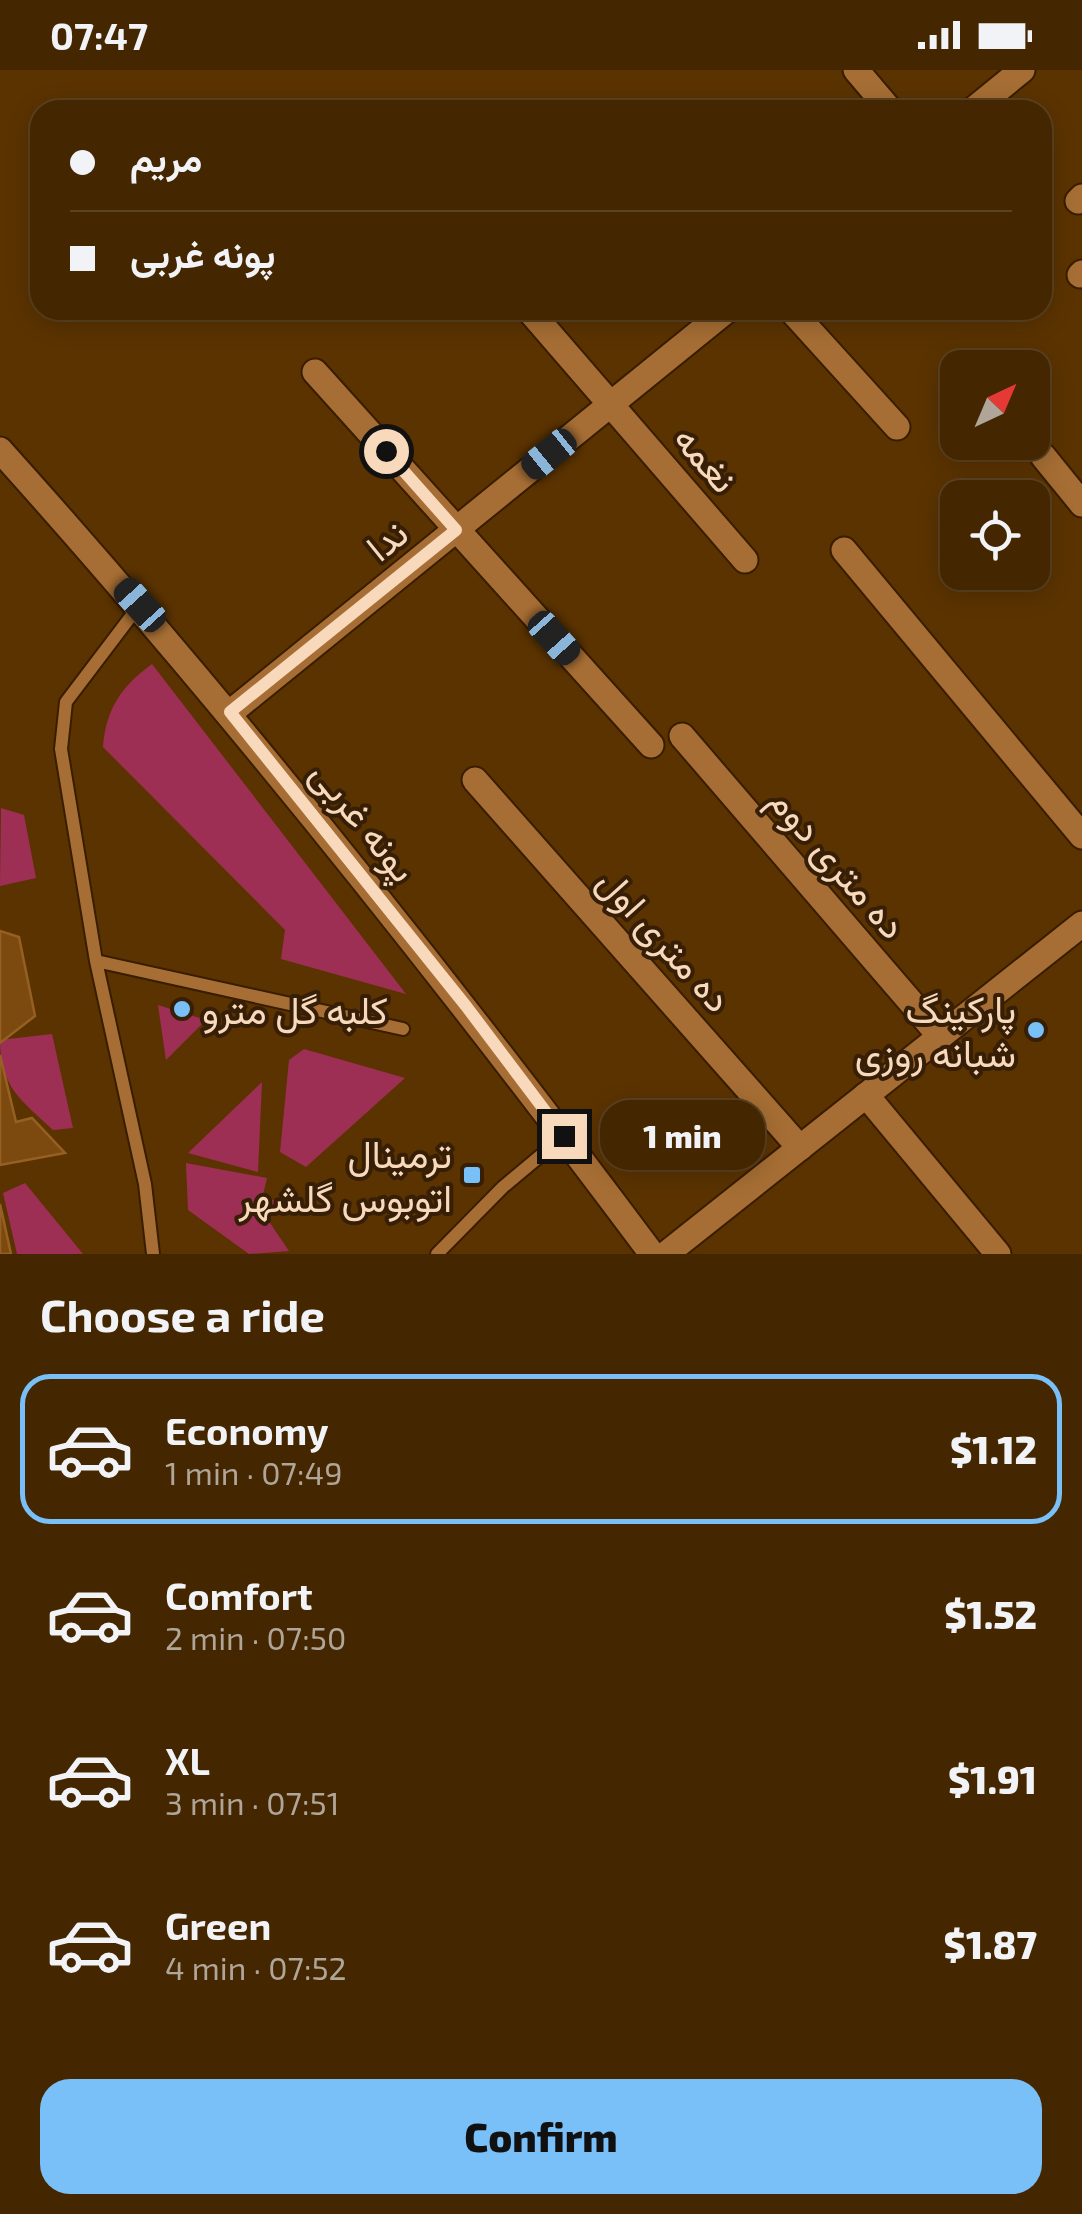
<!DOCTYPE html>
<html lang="en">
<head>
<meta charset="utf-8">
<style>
	:root { --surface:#442600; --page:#4b2e0a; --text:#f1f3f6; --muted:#afa599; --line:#5c4322; --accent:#79bff8 }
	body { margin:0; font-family:"Exo 2",Vazirmatn,sans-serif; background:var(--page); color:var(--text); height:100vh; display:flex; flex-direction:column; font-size:38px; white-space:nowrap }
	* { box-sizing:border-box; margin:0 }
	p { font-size:32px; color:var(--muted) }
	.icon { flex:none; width:55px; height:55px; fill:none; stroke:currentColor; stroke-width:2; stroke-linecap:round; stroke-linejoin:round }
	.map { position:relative; height:1184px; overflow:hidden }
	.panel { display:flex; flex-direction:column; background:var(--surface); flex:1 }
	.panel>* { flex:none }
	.banner { position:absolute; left:30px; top:30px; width:1022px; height:220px; border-radius:30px; box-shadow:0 5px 25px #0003,0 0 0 2px var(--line); display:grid; align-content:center; height:220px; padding:0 40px; background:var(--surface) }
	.needle { width:65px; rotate:44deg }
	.controls { position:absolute; left:940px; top:280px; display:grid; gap:20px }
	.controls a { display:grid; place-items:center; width:110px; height:110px; border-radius:20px; background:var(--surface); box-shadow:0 5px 25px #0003,0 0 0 2px var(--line); font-size:50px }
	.end { position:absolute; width:45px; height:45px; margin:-22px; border:12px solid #f8d9bc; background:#111; box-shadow:0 0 0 5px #111 }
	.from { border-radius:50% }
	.bubble { position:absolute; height:70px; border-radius:30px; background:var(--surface); box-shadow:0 5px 25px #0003,0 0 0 2px var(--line); font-size:32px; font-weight:800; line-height:70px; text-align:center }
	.car { position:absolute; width:30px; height:60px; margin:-30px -15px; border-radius:12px; box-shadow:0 0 8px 2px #0007; background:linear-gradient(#222 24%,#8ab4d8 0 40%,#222 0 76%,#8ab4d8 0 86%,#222 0) }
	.banner b { display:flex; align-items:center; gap:35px; height:95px; font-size:38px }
	.banner b+b { border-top:2px solid var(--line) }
	.banner i { width:25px; height:25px; background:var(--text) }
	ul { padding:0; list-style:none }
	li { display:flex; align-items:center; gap:30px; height:150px; margin:0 20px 15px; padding:0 20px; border:5px solid transparent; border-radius:30px }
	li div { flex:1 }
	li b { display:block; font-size:38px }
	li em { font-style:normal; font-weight:800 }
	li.current { border-color:var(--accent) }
	li>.icon { width:90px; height:90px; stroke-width:1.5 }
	h2 { padding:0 40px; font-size:45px; line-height:120px }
	.cta { display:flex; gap:20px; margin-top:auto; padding:20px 40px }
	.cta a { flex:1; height:115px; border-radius:30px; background:var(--accent); color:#111; font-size:40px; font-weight:800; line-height:115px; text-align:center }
	.status { display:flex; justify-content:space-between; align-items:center; height:70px; padding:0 50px; background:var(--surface); direction:ltr }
	.status svg { height:28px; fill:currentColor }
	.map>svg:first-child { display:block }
	.green { fill:#9d2f54 }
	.building { fill:#7c4a0f; stroke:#965f23; stroke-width:2.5 }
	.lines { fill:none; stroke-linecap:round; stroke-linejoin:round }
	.service-casing { stroke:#391d00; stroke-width:16 }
	.minor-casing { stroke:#391d00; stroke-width:29 }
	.tertiary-casing { stroke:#391d00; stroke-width:29 }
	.service { stroke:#a66e34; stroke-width:12 }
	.minor { stroke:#a66e34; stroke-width:25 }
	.tertiary { stroke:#a66e34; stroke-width:25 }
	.route { stroke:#f8d9bc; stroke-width:12 }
	.poi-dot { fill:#79bff8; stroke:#361f06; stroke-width:4 }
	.labels { text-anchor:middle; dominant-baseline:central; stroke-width:8; stroke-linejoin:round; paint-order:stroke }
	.street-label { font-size:38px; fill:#f8d9bc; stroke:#361f06 }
	.poi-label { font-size:38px; fill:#f8d9bc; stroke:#361f06; text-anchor:end }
</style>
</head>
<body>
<div class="status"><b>07:47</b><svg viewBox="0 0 49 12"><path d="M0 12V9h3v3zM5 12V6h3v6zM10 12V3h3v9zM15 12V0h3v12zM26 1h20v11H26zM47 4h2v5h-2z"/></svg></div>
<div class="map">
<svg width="1082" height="1184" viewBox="0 0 1082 1184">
	<rect width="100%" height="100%" fill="#5b3300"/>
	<path class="green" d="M152,594L406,924L281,889L285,860L103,677C106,638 122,616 152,594Z
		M1,738L24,745L36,808L0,816Z
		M158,935L206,950L166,990Z
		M52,964L73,1058L53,1060C21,1030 0,1017 0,970Z
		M304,979L405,1008L306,1097L280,1082L289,990Z
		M262,1012L258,1102L188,1083Z
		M186,1093L267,1108L262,1129L275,1130L266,1147L289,1181L249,1184L188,1140Z
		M25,1113L83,1184H17L3,1123Z"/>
	<path class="building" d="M0,861L19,867L35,946L0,973Z
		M0,985L16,1052L32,1048L65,1083L0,1095Z
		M0,1134L11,1184H0Z"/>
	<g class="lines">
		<g class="service-casing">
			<path id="service" d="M138,537L66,632L61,679L96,891L145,1114L153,1184
				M96,891L403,959
				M437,1184L503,1117L564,1066"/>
		</g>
		<g class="minor-casing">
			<path id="minor" d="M856,0L890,40
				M973,40L1022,0
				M1078,131L1082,127
				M1080,205L1082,203
				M529,240L745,490
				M791,240L897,357
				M315,302L651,675
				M1043,386L1082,434
				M844,480L1082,766
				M231,642L727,240
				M682,666L940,966
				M475,710L800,1078
				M866,1025L998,1184"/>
		</g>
		<g class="tertiary-casing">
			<path id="tertiary" d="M0,380C231,637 445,907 652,1184
				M666,1184L1082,854"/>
		</g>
		<use href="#service" class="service"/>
		<use href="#minor" class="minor"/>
		<use href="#tertiary" class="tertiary"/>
	</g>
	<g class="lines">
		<path class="route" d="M386,381L456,460L230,642L466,936L564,1066"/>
	</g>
	<g class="poi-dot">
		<circle cx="182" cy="939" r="10"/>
		<circle cx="1036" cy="960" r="10"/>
		<rect x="462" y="1095" width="20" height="20" rx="5"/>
	</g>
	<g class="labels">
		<g class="street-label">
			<text transform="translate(707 388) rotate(49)">نغمه</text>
			<text transform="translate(386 469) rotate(-39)">ندا</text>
			<text transform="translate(365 750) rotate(51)">پونه غربی</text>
			<text transform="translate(839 792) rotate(49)">ده متری دوم</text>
			<text transform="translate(666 869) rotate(48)">ده متری اول</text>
		</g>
		<g class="poi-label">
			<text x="1016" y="938">پارکینگ<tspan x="1016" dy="44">شبانه روزی</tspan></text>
			<text x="202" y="939" text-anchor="start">کلبه گل مترو</text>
			<text x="452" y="1083">ترمینال<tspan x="452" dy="44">اتوبوس گلشهر</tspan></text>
		</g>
	</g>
</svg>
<div class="controls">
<a><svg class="needle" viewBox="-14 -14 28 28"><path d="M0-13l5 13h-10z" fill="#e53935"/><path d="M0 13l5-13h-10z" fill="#afa599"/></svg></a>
<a><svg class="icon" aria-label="locate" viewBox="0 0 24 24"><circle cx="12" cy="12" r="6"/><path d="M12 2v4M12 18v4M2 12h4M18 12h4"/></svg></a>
</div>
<i class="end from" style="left:386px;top:381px"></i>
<i class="end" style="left:564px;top:1066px"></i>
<div class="bubble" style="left:600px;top:1030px;width:165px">1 min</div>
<i class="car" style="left:549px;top:384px;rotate:231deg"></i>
<i class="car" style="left:140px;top:535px;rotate:318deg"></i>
<i class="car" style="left:554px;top:568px;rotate:138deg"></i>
<div class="banner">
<b><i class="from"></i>مریم</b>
<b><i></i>پونه غربی</b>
</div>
</div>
<section class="panel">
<h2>Choose a ride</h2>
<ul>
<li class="current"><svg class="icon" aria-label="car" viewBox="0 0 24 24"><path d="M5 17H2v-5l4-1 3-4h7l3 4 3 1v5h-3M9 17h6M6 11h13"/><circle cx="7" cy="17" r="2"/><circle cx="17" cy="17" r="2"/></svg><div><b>Economy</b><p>1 min · 07:49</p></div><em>$1.12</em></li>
<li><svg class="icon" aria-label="car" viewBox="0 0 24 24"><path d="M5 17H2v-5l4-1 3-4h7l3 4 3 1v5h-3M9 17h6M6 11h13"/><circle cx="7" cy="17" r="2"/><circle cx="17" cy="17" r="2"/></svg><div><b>Comfort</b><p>2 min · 07:50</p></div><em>$1.52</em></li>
<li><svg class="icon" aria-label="car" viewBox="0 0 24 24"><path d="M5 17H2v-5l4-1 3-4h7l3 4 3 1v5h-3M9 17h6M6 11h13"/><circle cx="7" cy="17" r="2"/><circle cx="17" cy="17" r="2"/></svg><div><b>XL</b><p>3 min · 07:51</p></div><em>$1.91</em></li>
<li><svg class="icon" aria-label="car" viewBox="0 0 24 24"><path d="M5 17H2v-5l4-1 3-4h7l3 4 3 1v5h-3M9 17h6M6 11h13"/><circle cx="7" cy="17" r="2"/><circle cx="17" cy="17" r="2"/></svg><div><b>Green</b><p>4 min · 07:52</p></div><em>$1.87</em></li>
</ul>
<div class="cta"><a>Confirm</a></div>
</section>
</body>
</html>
